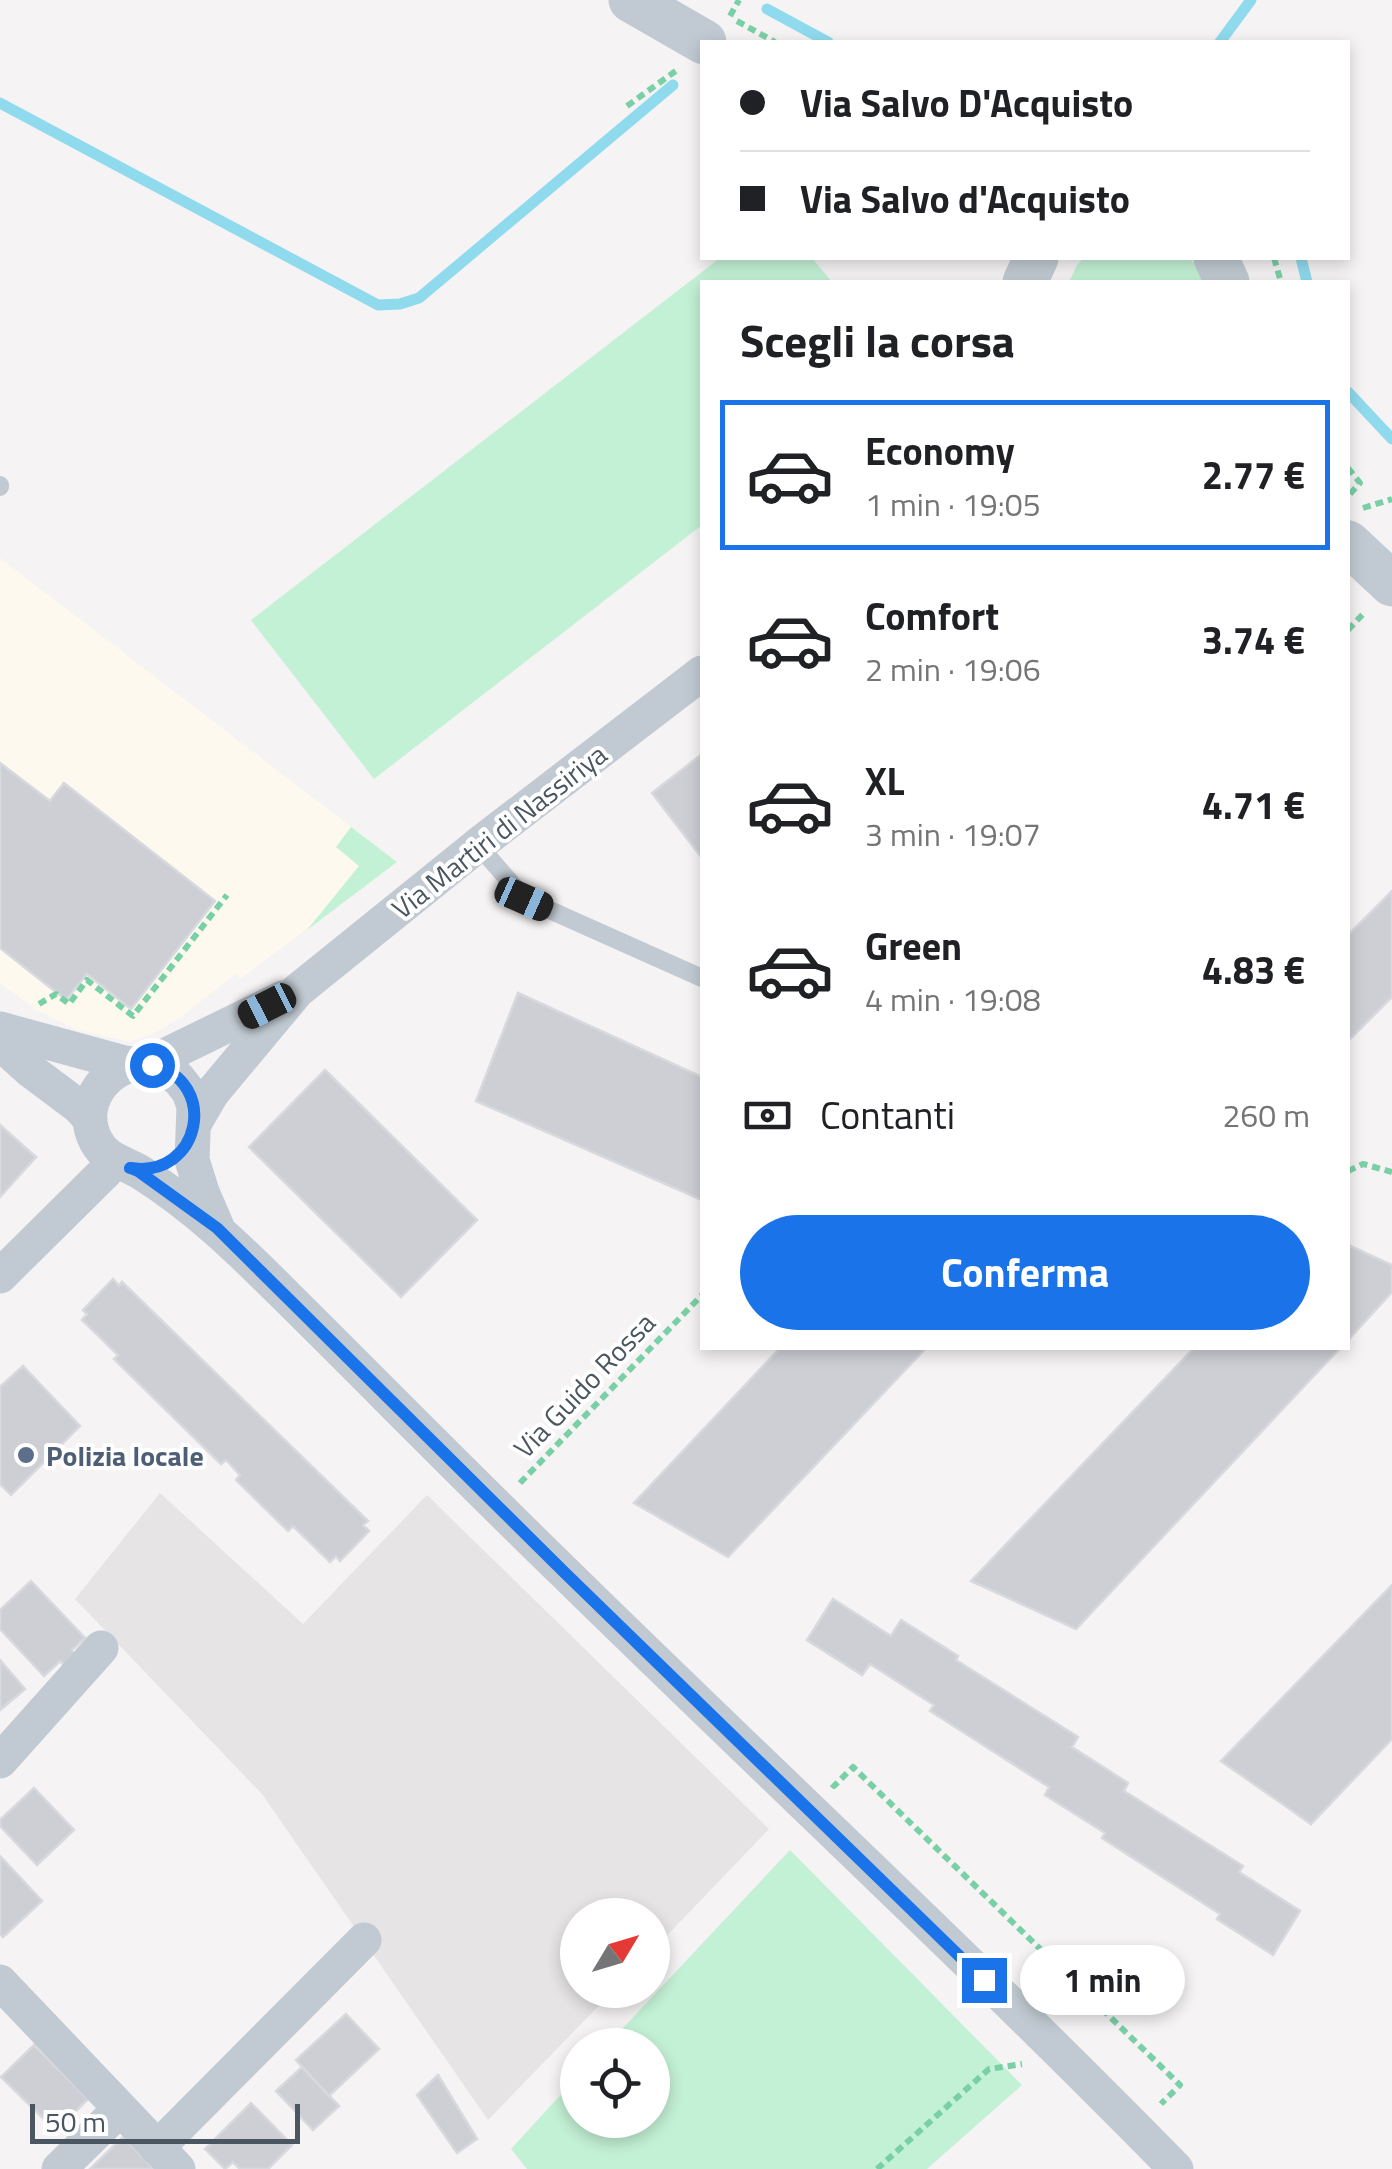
<!DOCTYPE html>
<html lang="it">
<head>
<meta charset="utf-8">
<style>
	:root { --surface:#fff; --page:#f6f6f6; --text:#202124; --muted:#757577; --line:#e0e0e0; --accent:#1a73e8 }
	body { margin:0; font-family:"Titillium Web",sans-serif; background:var(--page); color:var(--text); height:100vh; display:flex; flex-direction:column; font-size:38px; white-space:nowrap }
	* { box-sizing:border-box; margin:0 }
	p { font-size:32px; color:var(--muted) }
	.icon { flex:none; width:55px; height:55px; fill:none; stroke:currentColor; stroke-width:2; stroke-linecap:round; stroke-linejoin:round }
	.map { position:relative; flex:1; overflow:hidden }
	.sheet { position:absolute; left:700px; top:280px; width:650px; height:1070px; display:flex; flex-direction:column; background:var(--surface); border-radius:0px; box-shadow:0 5px 15px #0003 }
	.sheet>* { flex:none }
	.guide { position:absolute; left:700px; top:40px; width:650px; height:220px; border-radius:0px; box-shadow:0 5px 15px #0003; display:grid; align-content:center; height:220px; padding:0 40px; background:var(--surface) }
	.needle { width:65px; rotate:52deg }
	.controls { position:absolute; left:560px; top:1898px; display:grid; gap:20px }
	.controls a { display:grid; place-items:center; width:110px; height:110px; border-radius:50%; background:var(--surface); box-shadow:0 5px 15px #0003; font-size:50px }
	.scale { position:absolute; left:30px; bottom:25px; width:270px; box-sizing:border-box; padding-left:10px; border:5px solid #4a5661; border-top:0; font-size:28px; line-height:35px; white-space:nowrap; color:#4a5661; -webkit-text-stroke:8px #fff; paint-order:stroke }
	.end { position:absolute; width:45px; height:45px; margin:-22px; border:12px solid #1a73e8; background:#fff; box-shadow:0 0 0 5px #fff }
	.from { border-radius:50% }
	.bubble { position:absolute; height:70px; border-radius:35px; background:var(--surface); box-shadow:0 5px 15px #0003; font-size:32px; font-weight:700; line-height:70px; text-align:center }
	.car { position:absolute; width:30px; height:60px; margin:-30px -15px; border-radius:12px; box-shadow:0 0 8px 2px #0007; background:linear-gradient(#222 24%,#8ab4d8 0 40%,#222 0 76%,#8ab4d8 0 86%,#222 0) }
	.guide b { display:flex; align-items:center; gap:35px; height:95px; font-size:38px }
	.guide b+b { border-top:2px solid var(--line) }
	.guide i { width:25px; height:25px; background:var(--text) }
	ul { padding:0; list-style:none }
	li { display:flex; align-items:center; gap:30px; height:150px; margin:0 20px 15px; padding:0 20px; border:5px solid transparent; border-radius:0px }
	li div { flex:1 }
	li b { display:block; font-size:38px }
	li em { font-style:normal; font-weight:700 }
	li.selected { border-color:var(--accent) }
	li>.icon { width:90px; height:90px; stroke-width:1.5 }
	h2 { padding:0 40px; font-size:45px; line-height:120px }
	.pay { display:flex; align-items:center; gap:25px; height:110px; padding:0 40px; font-size:38px }
	.pay p { margin-inline-start:auto }
	.action { display:flex; gap:20px; margin-top:auto; padding:20px 40px }
	.action a { flex:1; height:115px; border-radius:60px; background:var(--accent); color:#fff; font-size:40px; font-weight:700; line-height:115px; text-align:center }
	.map>svg:first-child { display:block }
	.commercial { fill:#fdf9ef }
	.education { fill:#e6e4e5 }
	.green { fill:#c3f1d5 }
	.lines { fill:none; stroke-linecap:round; stroke-linejoin:round }
	.stream { stroke:#90daee; stroke-width:11 }
	.building { fill:#cdcfd5; stroke:#d7d9de; stroke-width:2.5 }
	.path { stroke:#7ad0a6; stroke-width:6; stroke-dasharray:8 5; stroke-linecap:butt }
	.service { stroke:#c1cad2; stroke-width:18 }
	.minor { stroke:#c1cad2; stroke-width:35 }
	.tertiary { stroke:#c1cad2; stroke-width:45 }
	.route { stroke:#1a73e8; stroke-width:12 }
	.service-dot { fill:#5c6f8a; stroke:#fff; stroke-width:4 }
	.labels { text-anchor:middle; dominant-baseline:central; stroke-width:8; stroke-linejoin:round; paint-order:stroke }
	.street-label { font-size:28px; fill:#4a5661; stroke:#fff }
	.service-label { font-size:28px; font-weight:bold; fill:#4e5e75; stroke:#fff; text-anchor:start }
</style>
</head>
<body>
<div class="map">
<svg width="1392" height="2169" viewBox="0 0 1392 2169">
	<rect width="100%" height="100%" fill="#f5f3f3"/>
	<path class="commercial" d="M0,558L397,862L240,979L236,974L178,1019L153,1034L130,1042L77,1030L37,1010L0,983Z"/>
	<path class="education" d="M160,1493L303,1624L427,1495L769,1829L653,1950L652,1915H578V1990H614L488,2120L262,1794L75,1599Z"/>
	<path class="green" d="M720,258H812L832,282H702V525L374,779L251,620Z
		M1084,258H1189L1197,266L1204,282H1069L1077,265Z
		M351,827L397,862L307,930L359,866L336,847Z
		M790,1850L1022,2085L927,2169H527L511,2149L577,2077L578,2120H652V2045H607Z"/>
	<g class="lines">
		<path class="stream" d="M767,9L828,42
			M1220,42L1251,0
			M0,103L378,305L400,304L419,298L673,85
			M1301,258L1307,282
			M1348,392L1392,439"/>
	</g>
	<path class="building" d="M702,754V858L652,793Z
		M0,763L50,801L64,783L215,901L131,1009L87,974L66,1000L0,948Z
		M1392,891V997L1348,1041V935Z
		M518,993L702,1077V1200L476,1101Z
		M325,1070L477,1220L401,1297L249,1147Z
		M0,1125L36,1157L0,1197Z
		M1348,1245L1392,1265V1292L1348,1340Z
		M113,1279L119,1286L122,1282L368,1521L363,1525L369,1531L340,1561L336,1556L330,1562L293,1526L288,1531L236,1480L240,1475L226,1460L221,1464L114,1359L118,1355L82,1320L87,1314L83,1310Z
		M780,1348H926L728,1557L634,1503Z
		M1194,1348H1340L1076,1629L971,1581Z
		M23,1366L80,1426L11,1495L0,1484V1387Z
		M31,1581L85,1638L72,1650L77,1657L66,1667L60,1661L44,1676L0,1629V1610Z
		M1392,1585V1739L1311,1824L1221,1761Z
		M833,1599L891,1636L901,1620L958,1656L956,1660L1078,1737L1072,1747L1128,1783L1124,1791L1243,1866L1239,1872L1300,1911L1273,1955L1217,1919L1220,1914L1102,1838L1105,1833L1045,1795L1049,1787L930,1711L934,1705L870,1664L862,1675L807,1640Z
		M0,1660L25,1689L0,1710Z
		M34,1788L74,1830L37,1865L0,1826V1820Z
		M0,1856L42,1901L3,1937L0,1934Z
		M346,2014L379,2049L329,2096L296,2060Z
		M34,2045L88,2099L56,2131L1,2077Z
		M302,2067L339,2106L313,2130L276,2091Z
		M438,2075L477,2139L457,2153L417,2095Z
		M251,2103L292,2145L268,2169H240L233,2162L225,2169L205,2149Z
		M123,2137L154,2169H90Z"/>
	<g class="lines">
		<path class="path" d="M730,16L739,0
			M737,21L775,42
			M627,106L677,70
			M1274,258L1281,282
			M1348,468L1360,483L1348,496
			M1363,508L1392,499
			M1348,630L1364,613
			M39,1004L56,994L69,1004L87,980L133,1016L227,895
			M1348,1171L1363,1164L1392,1172
			M520,1483L702,1295
			M832,1784L834,1786L853,1767L1180,2085L1161,2104
			M877,2169L989,2069L1022,2064"/>
		<path class="service" d="M0,485V487
			M478,845L525,899L702,978"/>
		<path class="minor" d="M0,1029L124,1063L159,1067L178,1078L189,1092L194,1106L192,1160L202,1192L217,1227
			M0,1043L30,1070L78,1106L90,1119
			M138,1064C102,1069 78,1107 96,1141C106,1160 123,1162 140,1172C196,1207 241,1251 287,1297C380,1389 472,1483 566,1574C769,1773 977,1966 1176,2169
			M148,1064L283,998
			M194,1124L212,1093L297,991L478,845L702,673
			M0,1276L106,1171L110,1158
			M0,1761L101,1648
			M0,1982L178,2169
			M157,2148L364,1940
			M59,2169L119,2110"/>
		<path class="tertiary" d="M631,0L704,42
			M1216,258L1227,282
			M1025,282L1036,258
			M1348,543L1392,584"/>
	</g>
	<g class="lines">
		<path class="route" d="M152,1065C220,1081 201,1179 130,1168L138,1171L217,1228L564,1572L984,1980"/>
	</g>
	<circle class="service-dot" cx="26" cy="1455" r="10"/>
	<g class="labels">
		<g class="street-label">
			<text transform="translate(499 831) rotate(-38)">Via Martiri di Nassiriya</text>
			<text transform="translate(584 1385) rotate(-46)">Via Guido Rossa</text>
		</g>
		<g class="service-label">
			<text x="46" y="1455">Polizia locale</text>
		</g>
	</g>
</svg>
<div class="controls">
<a><svg class="needle" viewBox="-14 -14 28 28"><path d="M0-13l5 13h-10z" fill="#e53935"/><path d="M0 13l5-13h-10z" fill="#757577"/></svg></a>
<a><svg class="icon" aria-label="locate" viewBox="0 0 24 24"><circle cx="12" cy="12" r="6"/><path d="M12 2v4M12 18v4M2 12h4M18 12h4"/></svg></a>
</div>
<div class="scale">50 m</div>
<i class="end from" style="left:152px;top:1065px"></i>
<i class="end" style="left:984px;top:1980px"></i>
<div class="bubble" style="left:1020px;top:1945px;width:165px">1 min</div>
<i class="car" style="left:524px;top:899px;rotate:114deg"></i>
<i class="car" style="left:267px;top:1006px;rotate:243deg"></i>
<div class="guide">
<b><i class="from"></i>Via Salvo D'Acquisto</b>
<b><i></i>Via Salvo d'Acquisto</b>
</div>
<section class="sheet">
<h2>Scegli la corsa</h2>
<ul>
<li class="selected"><svg class="icon" aria-label="car" viewBox="0 0 24 24"><path d="M5 17H2v-5l4-1 3-4h7l3 4 3 1v5h-3M9 17h6M6 11h13"/><circle cx="7" cy="17" r="2"/><circle cx="17" cy="17" r="2"/></svg><div><b>Economy</b><p>1 min · 19:05</p></div><em>2.77 €</em></li>
<li><svg class="icon" aria-label="car" viewBox="0 0 24 24"><path d="M5 17H2v-5l4-1 3-4h7l3 4 3 1v5h-3M9 17h6M6 11h13"/><circle cx="7" cy="17" r="2"/><circle cx="17" cy="17" r="2"/></svg><div><b>Comfort</b><p>2 min · 19:06</p></div><em>3.74 €</em></li>
<li><svg class="icon" aria-label="car" viewBox="0 0 24 24"><path d="M5 17H2v-5l4-1 3-4h7l3 4 3 1v5h-3M9 17h6M6 11h13"/><circle cx="7" cy="17" r="2"/><circle cx="17" cy="17" r="2"/></svg><div><b>XL</b><p>3 min · 19:07</p></div><em>4.71 €</em></li>
<li><svg class="icon" aria-label="car" viewBox="0 0 24 24"><path d="M5 17H2v-5l4-1 3-4h7l3 4 3 1v5h-3M9 17h6M6 11h13"/><circle cx="7" cy="17" r="2"/><circle cx="17" cy="17" r="2"/></svg><div><b>Green</b><p>4 min · 19:08</p></div><em>4.83 €</em></li>
</ul>
<div class="pay"><svg class="icon" aria-label="cash" viewBox="0 0 24 24"><path d="M3 7h18v10H3z"/><circle cx="12" cy="12" r="2"/></svg>Contanti<p>260 m</p></div>
<div class="action"><a>Conferma</a></div>
</section>
</div>
</body>
</html>
